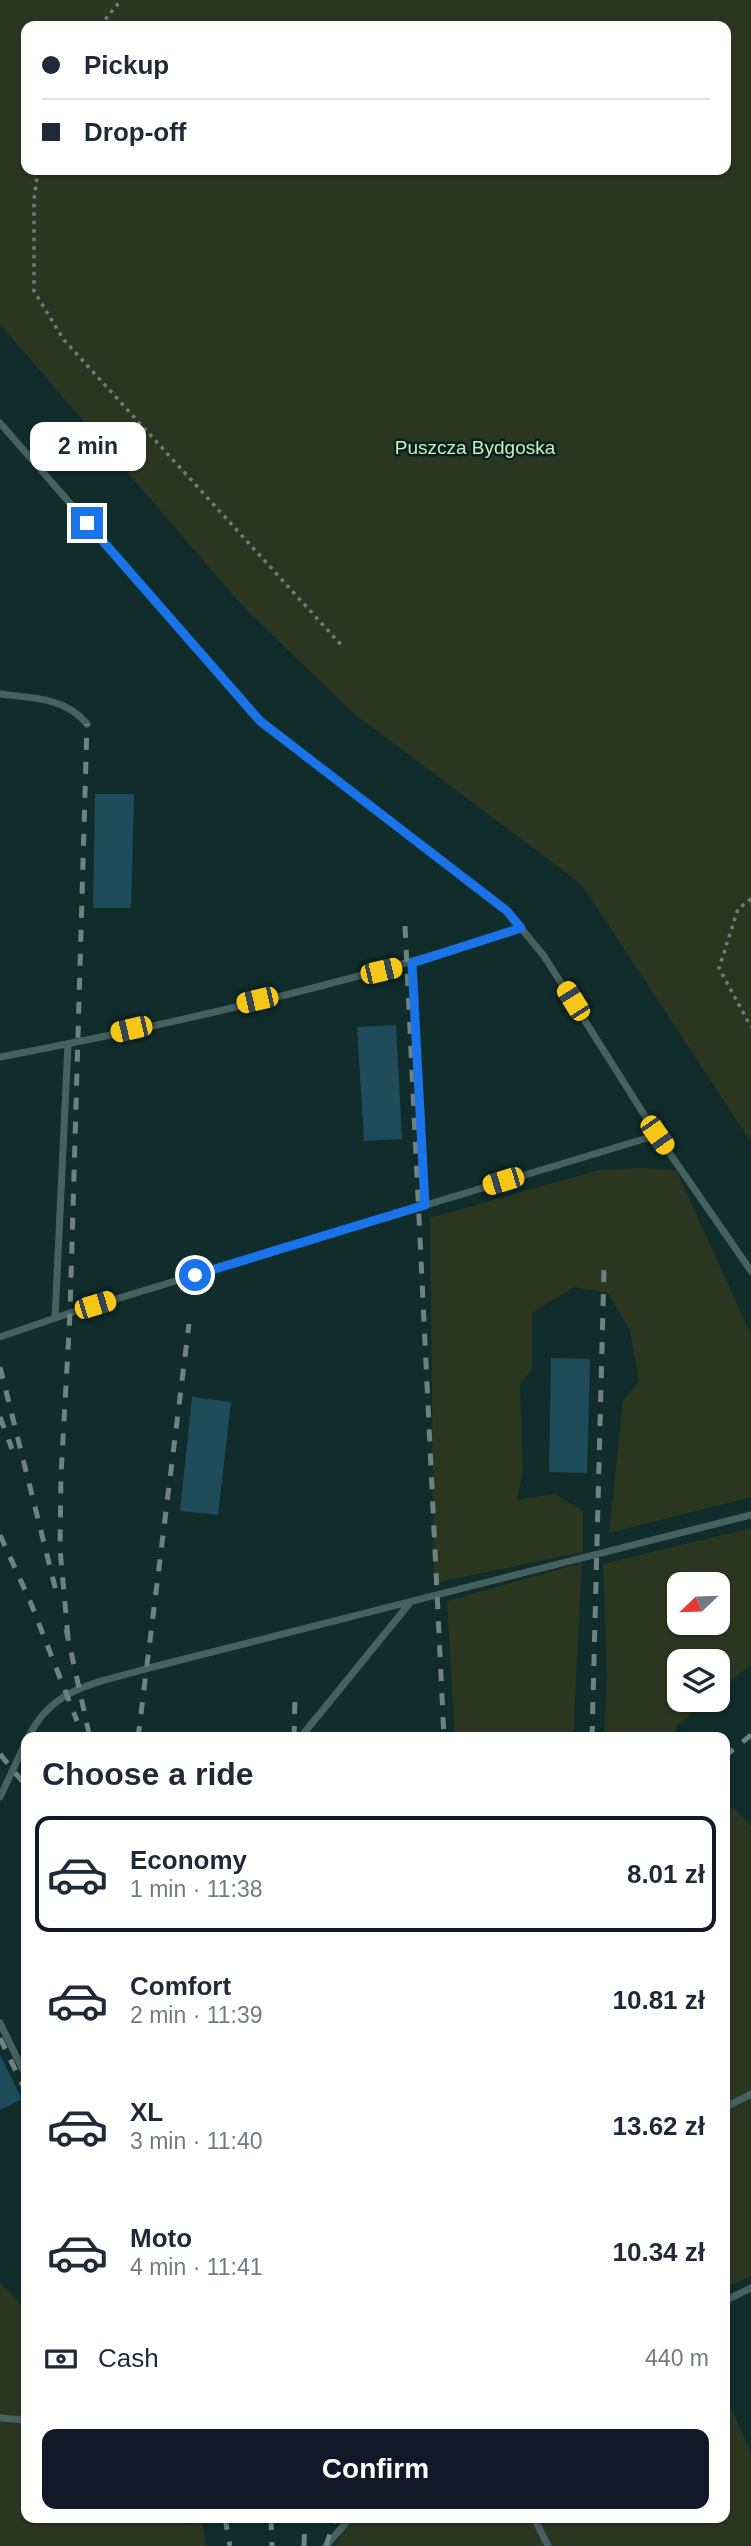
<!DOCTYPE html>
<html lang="en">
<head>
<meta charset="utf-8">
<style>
	:root { --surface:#fff; --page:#f2f2f3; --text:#1f2937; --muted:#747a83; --line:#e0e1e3; --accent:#111827 }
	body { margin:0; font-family:Helvetica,sans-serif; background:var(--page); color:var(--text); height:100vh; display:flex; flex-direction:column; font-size:26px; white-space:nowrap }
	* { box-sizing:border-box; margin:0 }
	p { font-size:23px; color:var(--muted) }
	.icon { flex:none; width:38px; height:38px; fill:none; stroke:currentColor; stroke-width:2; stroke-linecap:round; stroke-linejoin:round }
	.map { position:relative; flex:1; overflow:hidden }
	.sheet { position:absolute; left:21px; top:1732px; width:709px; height:791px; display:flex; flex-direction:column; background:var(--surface); border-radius:14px; box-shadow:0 2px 5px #0004 }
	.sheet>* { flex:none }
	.hud { position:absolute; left:21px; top:21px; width:710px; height:154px; border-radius:14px; box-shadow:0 2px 5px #0004; display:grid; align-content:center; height:154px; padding:0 21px; background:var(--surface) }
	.needle { width:46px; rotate:247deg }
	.controls { position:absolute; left:667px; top:1572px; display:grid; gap:14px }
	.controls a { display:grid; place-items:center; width:63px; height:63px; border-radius:14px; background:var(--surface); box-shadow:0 2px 5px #0004; font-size:35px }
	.end { position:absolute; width:32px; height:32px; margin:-16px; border:9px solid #1a73e8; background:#fff; box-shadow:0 0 0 4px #fff }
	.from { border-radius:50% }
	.bubble { position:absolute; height:49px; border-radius:14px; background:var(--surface); box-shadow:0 2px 5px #0004; font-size:23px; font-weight:800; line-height:49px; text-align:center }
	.car { position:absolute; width:21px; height:42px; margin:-21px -10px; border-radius:9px; box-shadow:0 0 5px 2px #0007; background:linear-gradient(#f5c518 24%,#345 0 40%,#f5c518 0 76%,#345 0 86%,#f5c518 0) }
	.hud b { display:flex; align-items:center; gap:24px; height:66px; font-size:26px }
	.hud b+b { border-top:2px solid var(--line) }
	.hud i { width:18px; height:18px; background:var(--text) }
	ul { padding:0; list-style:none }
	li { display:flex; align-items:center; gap:21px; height:116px; margin:0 14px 10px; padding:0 7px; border:4px solid transparent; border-radius:14px }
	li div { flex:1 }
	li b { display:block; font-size:26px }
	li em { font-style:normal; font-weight:800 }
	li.current { border-color:var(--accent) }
	li>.icon { width:63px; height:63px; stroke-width:1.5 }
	h2 { padding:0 21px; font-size:32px; line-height:84px }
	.pay { display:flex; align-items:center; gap:18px; height:77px; padding:0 21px; font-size:26px }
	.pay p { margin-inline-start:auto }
	.action { display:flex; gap:14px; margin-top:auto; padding:14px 21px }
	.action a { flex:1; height:80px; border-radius:14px; background:var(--accent); color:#fff; font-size:28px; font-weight:800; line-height:80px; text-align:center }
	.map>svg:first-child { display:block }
	.green { fill:#2b3621; fill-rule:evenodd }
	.building { fill:#1f4c5b }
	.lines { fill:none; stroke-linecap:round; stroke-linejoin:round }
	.path { stroke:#687e7d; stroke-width:3.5; stroke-dasharray:3.5 5; stroke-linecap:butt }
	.service { stroke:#456260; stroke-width:7 }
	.rail { stroke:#6d8382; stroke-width:5; stroke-dasharray:12 12; stroke-linecap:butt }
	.route { stroke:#1a73e8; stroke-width:9 }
	.labels { text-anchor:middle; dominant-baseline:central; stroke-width:5; stroke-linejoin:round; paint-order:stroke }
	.park-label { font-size:19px; fill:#ceeeb2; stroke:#062221 }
</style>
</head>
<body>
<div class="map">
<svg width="751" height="2546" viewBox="0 0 751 2546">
	<rect width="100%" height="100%" fill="#102c2b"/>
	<path class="green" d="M0,0H751V1142L582,885L356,715L245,609L0,324ZM26,26H726V170H26Z
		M644,1168L676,1170L751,1335V1497L609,1533L623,1401L639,1381L630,1331L608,1293L574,1287L532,1313V1369L520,1385L523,1471L517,1500L555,1494L583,1511V1552L434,1583L430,1218L599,1170Z
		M751,1528V1664L718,1692V1661H679V1699H709L678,1725L672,1738H604L607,1677L603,1564ZM679,1584H718V1622H679Z
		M582,1563L573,1738H455L447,1601Z
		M732,1807L751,1825V2276L725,2288L724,1815Z
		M0,2282L26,2310V2518H202L206,2546H0Z
		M725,2394L751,2453V2546H337L344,2525L353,2518H724Z"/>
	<path class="building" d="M95,794H134L131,908H93Z
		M396,1025L402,1139L364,1141L357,1027Z
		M551,1358L590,1359L587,1473L549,1472Z
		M192,1397L231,1402L218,1515L180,1511Z
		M0,2055L22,2099L0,2110Z"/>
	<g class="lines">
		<path class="path" d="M100,26L121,0
			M38,170L34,199V291L64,340L343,647
			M751,899L738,909L719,968L751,1027"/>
		<path class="service" d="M0,423L260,721L507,911L544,956L657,1135L751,1271
			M0,694C31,698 66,697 87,724
			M412,963L425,1205
			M0,1057C175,1024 351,983 521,928
			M55,1318L68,1044
			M0,1337L70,1313L657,1135
			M28,1738C52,1686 99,1683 149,1668L751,1515
			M300,1738L409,1604
			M0,1797L26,1742
			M0,2023L26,2076
			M724,2108L751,2094
			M724,2301L751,2288
			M0,2418L26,2420
			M534,2518L548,2546
			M326,2546L350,2518"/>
		<path class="rail" d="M405,926L444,1738
			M0,1367L56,1591
			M0,1417L12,1449
			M0,1535L30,1601L77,1721
			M66,1629L90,1738
			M68,1637L60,1549L61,1475L70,1313L87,724
			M138,1738L189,1324
			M294,1738L295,1696
			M592,1738L604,1269
			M0,1754L26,1786
			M724,1757L751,1735
			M0,2038L26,2092
			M225,2518L230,2546
			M271,2518L272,2546
			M304,2546L305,2518
			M326,2546L335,2518"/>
	</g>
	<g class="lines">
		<path class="route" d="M87,523L260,721L507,911L521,928L412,963L425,1205L195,1275"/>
	</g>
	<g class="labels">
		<g class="park-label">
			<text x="475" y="447">Puszcza Bydgoska</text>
		</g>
	</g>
</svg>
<div class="controls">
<a><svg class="needle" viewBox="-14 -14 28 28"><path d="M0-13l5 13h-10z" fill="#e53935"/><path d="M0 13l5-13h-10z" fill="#747a83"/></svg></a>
<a><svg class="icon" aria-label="layers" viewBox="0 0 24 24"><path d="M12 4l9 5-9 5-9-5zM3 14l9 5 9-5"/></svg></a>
</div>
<i class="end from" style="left:195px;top:1275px"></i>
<i class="end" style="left:87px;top:523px"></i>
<div class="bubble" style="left:30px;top:422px;width:116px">2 min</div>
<i class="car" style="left:381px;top:971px;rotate:77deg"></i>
<i class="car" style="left:257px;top:1000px;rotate:257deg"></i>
<i class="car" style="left:573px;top:1001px;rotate:328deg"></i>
<i class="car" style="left:131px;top:1029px;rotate:257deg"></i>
<i class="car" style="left:657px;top:1135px;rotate:145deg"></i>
<i class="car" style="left:503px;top:1181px;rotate:253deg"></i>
<i class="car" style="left:95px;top:1305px;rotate:73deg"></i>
<div class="hud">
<b><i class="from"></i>Pickup</b>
<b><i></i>Drop-off</b>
</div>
<section class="sheet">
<h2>Choose a ride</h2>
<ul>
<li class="current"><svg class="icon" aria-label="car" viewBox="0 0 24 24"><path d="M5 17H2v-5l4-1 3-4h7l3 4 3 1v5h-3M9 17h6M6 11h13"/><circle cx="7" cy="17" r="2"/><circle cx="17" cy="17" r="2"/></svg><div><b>Economy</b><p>1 min · 11:38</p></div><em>8.01 zł</em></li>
<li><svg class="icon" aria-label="car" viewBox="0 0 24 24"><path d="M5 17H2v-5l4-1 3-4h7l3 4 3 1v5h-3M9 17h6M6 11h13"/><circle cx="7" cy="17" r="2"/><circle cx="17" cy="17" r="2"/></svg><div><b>Comfort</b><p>2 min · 11:39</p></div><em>10.81 zł</em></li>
<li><svg class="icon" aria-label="car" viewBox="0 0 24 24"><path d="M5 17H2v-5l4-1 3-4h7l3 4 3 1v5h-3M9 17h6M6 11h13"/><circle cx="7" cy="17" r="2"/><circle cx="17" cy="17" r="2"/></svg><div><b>XL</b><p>3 min · 11:40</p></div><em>13.62 zł</em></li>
<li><svg class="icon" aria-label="car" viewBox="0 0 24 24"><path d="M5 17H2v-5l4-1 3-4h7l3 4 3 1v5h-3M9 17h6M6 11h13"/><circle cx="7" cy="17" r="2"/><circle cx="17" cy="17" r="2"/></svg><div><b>Moto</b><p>4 min · 11:41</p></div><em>10.34 zł</em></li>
</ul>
<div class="pay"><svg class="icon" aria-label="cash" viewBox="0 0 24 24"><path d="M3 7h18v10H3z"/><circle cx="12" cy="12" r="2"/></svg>Cash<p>440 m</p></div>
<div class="action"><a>Confirm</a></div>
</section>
</div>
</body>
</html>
